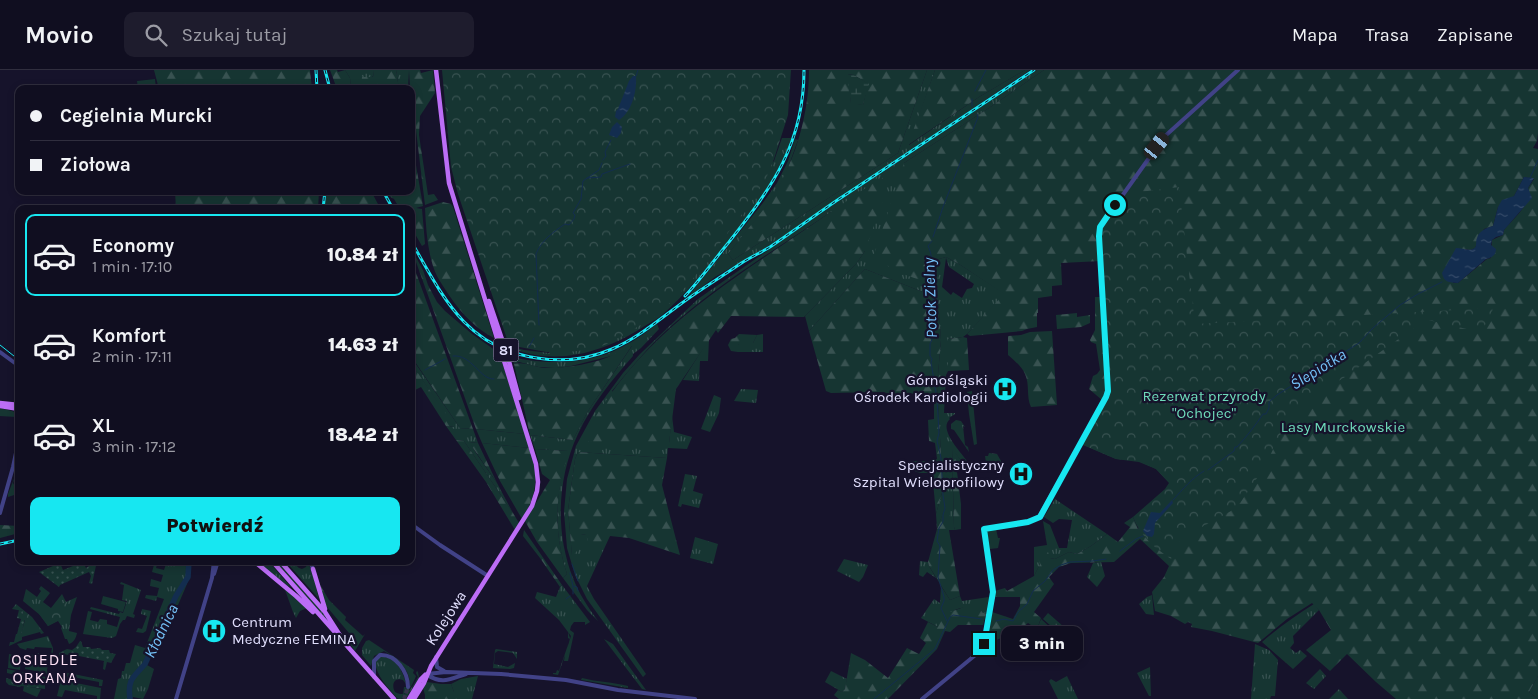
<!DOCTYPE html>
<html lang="pl">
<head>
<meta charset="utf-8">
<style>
	:root { --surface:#100e20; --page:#1e1c2d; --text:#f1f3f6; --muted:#9c9ca5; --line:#302e3e; --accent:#17e7f1 }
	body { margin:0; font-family:Karla,sans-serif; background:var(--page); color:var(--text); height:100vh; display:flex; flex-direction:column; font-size:19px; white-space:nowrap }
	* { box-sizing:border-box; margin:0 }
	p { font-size:16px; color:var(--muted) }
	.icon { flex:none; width:28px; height:28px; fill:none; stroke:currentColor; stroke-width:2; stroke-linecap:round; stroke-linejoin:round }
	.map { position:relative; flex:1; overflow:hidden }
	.panel { position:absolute; left:15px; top:135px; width:400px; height:360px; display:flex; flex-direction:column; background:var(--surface); border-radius:10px; box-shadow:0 2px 8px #0003,0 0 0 1px var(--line) }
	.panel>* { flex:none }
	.top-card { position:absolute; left:15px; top:15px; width:400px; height:110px; border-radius:10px; box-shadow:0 2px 8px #0003,0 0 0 1px var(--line); display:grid; align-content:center; height:110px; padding:0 15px; background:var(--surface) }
	.end { position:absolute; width:22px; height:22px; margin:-11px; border:6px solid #17e7f1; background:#111; box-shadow:0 0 0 2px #111 }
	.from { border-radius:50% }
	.bubble { position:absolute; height:35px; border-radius:10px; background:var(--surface); box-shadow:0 2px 8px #0003,0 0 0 1px var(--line); font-size:16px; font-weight:800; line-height:35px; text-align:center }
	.car { position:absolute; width:15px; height:30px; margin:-15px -8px; border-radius:6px; box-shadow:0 0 4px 1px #0007; background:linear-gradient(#222 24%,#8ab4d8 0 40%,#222 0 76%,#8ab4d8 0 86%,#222 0) }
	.top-card b { display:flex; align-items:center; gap:18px; height:48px; font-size:19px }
	.top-card b+b { border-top:1px solid var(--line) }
	.top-card i { width:12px; height:12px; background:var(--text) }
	ul { padding:9px 0 0; list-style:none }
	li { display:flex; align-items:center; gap:15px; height:82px; margin:0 10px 8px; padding:0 5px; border:2px solid transparent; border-radius:10px }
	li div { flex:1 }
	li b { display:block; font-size:19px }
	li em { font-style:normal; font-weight:800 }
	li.on { border-color:var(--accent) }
	li>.icon { width:45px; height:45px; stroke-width:1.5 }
	.cta { display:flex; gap:10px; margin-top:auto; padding:10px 15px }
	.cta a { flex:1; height:58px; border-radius:10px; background:var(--accent); color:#111; font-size:20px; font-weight:800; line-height:58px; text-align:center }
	header { display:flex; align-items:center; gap:30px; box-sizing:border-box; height:70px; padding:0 25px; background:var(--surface); border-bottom:1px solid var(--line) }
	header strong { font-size:24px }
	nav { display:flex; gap:28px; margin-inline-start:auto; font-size:18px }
	.search { width:350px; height:45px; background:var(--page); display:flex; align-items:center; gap:12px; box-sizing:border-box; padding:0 18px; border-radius:10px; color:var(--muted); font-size:19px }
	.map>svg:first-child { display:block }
	.grass { fill:url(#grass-tufts); fill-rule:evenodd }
	.forest { fill:url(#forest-firs); fill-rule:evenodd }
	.wetland { fill:url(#wetland-marsh) }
	.park { fill:url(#park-crowns) }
	.garden { fill:url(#garden-dots) }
	.pitch { fill:#163532 }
	.water { fill:url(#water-ripples) }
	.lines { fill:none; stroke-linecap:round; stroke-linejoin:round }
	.stream { stroke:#132d4f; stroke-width:1 }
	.river { stroke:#132d4f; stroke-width:5.5 }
	.minor-tunnel { stroke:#34324a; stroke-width:4; stroke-dasharray:4 2; stroke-linecap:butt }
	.minor { stroke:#414287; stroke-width:4 }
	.major { stroke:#bc6df6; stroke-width:4.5 }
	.tram { stroke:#17e7f1; stroke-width:1 }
	.rail-casing { stroke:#17e7f1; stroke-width:3 }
	.rail { stroke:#16132b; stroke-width:1; stroke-dasharray:4; stroke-linecap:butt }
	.route { stroke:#17e7f1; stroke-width:6 }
	.labels { text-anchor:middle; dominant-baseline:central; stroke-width:4.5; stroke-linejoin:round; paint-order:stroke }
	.shield { fill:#16132b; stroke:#a4a2be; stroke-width:1 }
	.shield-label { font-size:14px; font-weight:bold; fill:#e1dffd }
	.poi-label { font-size:15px; fill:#e1dffd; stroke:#16132b; text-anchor:end }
	.park-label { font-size:15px; fill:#6edbba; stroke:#16132b }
	.street-label { font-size:15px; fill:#e1dffd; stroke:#16132b }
	.water-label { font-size:16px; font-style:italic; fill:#74c1f7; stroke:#16132b }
	.neighbourhood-label { font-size:16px; letter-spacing:1px; fill:#fde1f4; stroke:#16132b }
</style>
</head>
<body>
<header>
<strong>Movio</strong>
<div class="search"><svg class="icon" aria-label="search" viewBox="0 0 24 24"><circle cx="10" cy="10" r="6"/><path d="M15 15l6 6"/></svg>Szukaj tutaj</div>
<nav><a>Mapa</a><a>Trasa</a><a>Zapisane</a></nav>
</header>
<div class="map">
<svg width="1538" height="629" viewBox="0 0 1538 629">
	<defs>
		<pattern id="grass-tufts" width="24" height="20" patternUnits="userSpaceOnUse" patternTransform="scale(1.25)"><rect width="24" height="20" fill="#163532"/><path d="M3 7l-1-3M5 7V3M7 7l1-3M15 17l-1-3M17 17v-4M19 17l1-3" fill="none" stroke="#385251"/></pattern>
		<pattern id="forest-firs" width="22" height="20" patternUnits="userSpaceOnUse" patternTransform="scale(1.25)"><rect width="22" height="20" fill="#163532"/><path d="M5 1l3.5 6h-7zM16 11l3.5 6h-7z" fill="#385251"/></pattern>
		<pattern id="wetland-marsh" width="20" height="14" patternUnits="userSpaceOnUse" patternTransform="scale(1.25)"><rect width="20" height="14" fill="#163532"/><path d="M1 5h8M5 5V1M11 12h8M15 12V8" fill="none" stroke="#385251"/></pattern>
		<pattern id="park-crowns" width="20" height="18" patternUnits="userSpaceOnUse" patternTransform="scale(1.25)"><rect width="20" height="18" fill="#163532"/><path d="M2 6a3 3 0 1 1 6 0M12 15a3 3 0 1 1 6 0" fill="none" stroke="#385251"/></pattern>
		<pattern id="garden-dots" width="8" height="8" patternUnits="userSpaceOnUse" patternTransform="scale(1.25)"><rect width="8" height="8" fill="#163532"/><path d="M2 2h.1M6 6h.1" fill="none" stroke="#385251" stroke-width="1.8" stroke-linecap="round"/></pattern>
		<pattern id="water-ripples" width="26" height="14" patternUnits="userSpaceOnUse" patternTransform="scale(1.25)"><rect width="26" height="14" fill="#132d4f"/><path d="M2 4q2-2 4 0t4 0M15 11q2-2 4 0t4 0" fill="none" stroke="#354b69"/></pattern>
	</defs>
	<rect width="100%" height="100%" fill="#16132b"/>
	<path class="grass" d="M345,0H374C374,9 368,13 361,19H351L350,8Z
		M396,0H409L408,19H399Z
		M927,0H935L909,75L979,27L1025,0H1030L770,175L715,207L687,228L762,134L777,113L788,91L795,69L798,70L785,106L773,127L760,145L728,184L733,190L898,83Z
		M1037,0H1044L989,38L904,93L936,215L939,189L946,187L959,194L1005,224L967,264L963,267L948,269V301L946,305L944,343H955V344L949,348L950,349C938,359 960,381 967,391L962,392L952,379L954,457L955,460H949V428L937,459L936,444L943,419L937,316L941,270L938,228L865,199L809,261L805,246L856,194L865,181L831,142C776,179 718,214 669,258C648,277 630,299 612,321L669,373L672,346L674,362L692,367L687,379L668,378L667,388L578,382L575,389L568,440L572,485L581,469V465L586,464L610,466L587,516L594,529L646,604L643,607L587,529L575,505L567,478L564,442L567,409L576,376L595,341L623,303L640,284L698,229L836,133ZM946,188L949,197L974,214L972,218L967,219L962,228L953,222L951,225L942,217Z
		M782,68H792C777,109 752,141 726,174C706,199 686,224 662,245C656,250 649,253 643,257C603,283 554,297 509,277V276L524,280L549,283L774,91Z
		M657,254L659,259L641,278L633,284V286C612,310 591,335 578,364C557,408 555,463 573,508C579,524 588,537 598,551L587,540L563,508L567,504C553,460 555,424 568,381L535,379L530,365L573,370L588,341L632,276L615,285L571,296L556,298L539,297L519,292L514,294L511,284L516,286V288C551,295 590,294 622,277C635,271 646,262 657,254Z
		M763,264V282H738V275L740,273H753L757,265Z
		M709,269L708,291H700L699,311L683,310Z
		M411,287L460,358L473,359L478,373L470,372L476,383L497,413L513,443L464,371L456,370L446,356L454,357L411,293Z
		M741,319L758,320L756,333L734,331Z
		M972,321L977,374L974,375L969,344L967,322Z
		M714,325L721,328L719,343L710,362L701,359Z
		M0,338L19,343V354L17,363L14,362H16L17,347L0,346Z
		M956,350L961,351L965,357L963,356L965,375L968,377L969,382L954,360L951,359V354Z
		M476,359L525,364L530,378L482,373Z
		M910,391H931L932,403H920L909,399Z
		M19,396V400L17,402L13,413L17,420L14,422V425L8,427V424Z
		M685,404L697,406L693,421L703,424L699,438L682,434L681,437L678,436Z
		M1055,429L1107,464L1091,476L1077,484L1069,482L1055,489L1050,488L1040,494L1034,506V477L1047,475L1043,451L1050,455L1059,478H1067L1072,450L1059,449L1053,453L1044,447Z
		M996,459L998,468H1000L998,478L990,479L987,461Z
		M695,467L718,474L713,494L690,488Z
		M844,489L868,495L863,507L859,512L837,501Z
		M155,491H158L156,498L164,500L167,491H191L187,514L178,535H174L167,552L158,566L147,595L154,599L148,619L143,629L133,627L132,629H114L118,609L121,608L122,601H124L126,593H130L135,575L145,578L164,529L157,527L156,531L145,528L146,525L157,526L159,518L150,516L151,509L161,512L163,505L152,502Z
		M256,491H268L291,517L288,516Z
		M275,491H278C289,504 326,541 330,554Z
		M291,491L299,498L302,499L306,497L308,492L314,509L319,529L288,494Z
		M920,491L928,492L929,496L936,508L927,502L923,507L919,505Z
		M1101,492L1105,506L1097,517L1087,507L1093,493Z
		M121,512L141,520L133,544L135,545L134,548L127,546L125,550H123L120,554L116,566L112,568L83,564L88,541L92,542L90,550L98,552L100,549L107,550V554L117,557L120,547L90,539L91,537L119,544L120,542L123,543L127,531L122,530L124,515L120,514Z
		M562,515L590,552L585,555V552H574L571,556L570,560L574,563L568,591H564L565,585L558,605L553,604V601V603H556L557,600L559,601L570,569L568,568V562L570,568L567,579L571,566L559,550L535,528L537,522L556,527L560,517Z
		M41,516L50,523L43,532L51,538L62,524L66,532L77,527L71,545L69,561L77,563C76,568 74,572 69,574L67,569H65L61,558L62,557L58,551L48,556L40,545L23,531L26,519L37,527L41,521L39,519Z
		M941,516L950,530L960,526L962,531L989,527L986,544C960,533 955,536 938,557L921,548L934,529L940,533Z
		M284,517L307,538L300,541L296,548L293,542Z
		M1152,525L1154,545L1146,544L1139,534L1147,527Z
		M1314,534L1319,540L1293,566L1294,573L1290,578L1296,583L1300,580L1307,586L1293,599L1262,572C1278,558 1295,546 1314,534Z
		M142,539L151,541L146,561L143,563L136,562L138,558L142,559L147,546L141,544Z
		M1048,543L1064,557L1059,563L1043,549Z
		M1041,549L1052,559L1045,567L1037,559Z
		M48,566L53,578V585L51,587L24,588L23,585L26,586L27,584L34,585L35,583L51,584L52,578L35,577L34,579L27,578L26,580L20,578L17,574Z
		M604,569L613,574L646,620L642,619Z
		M369,570L414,600L413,603L416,606C413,613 410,621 403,624L404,617H410C411,599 398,589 384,581L374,586L371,596L362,585V578L366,571Z
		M1255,574L1269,580L1278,590L1275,626H1271L1270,629H1251Z
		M496,579L517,582V589L513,583L498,581L495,583L494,594L508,597L515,593L514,598L510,599L492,598H493L495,580Z
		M9,584L18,586V584L21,585L20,600L8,598Z
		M379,587C395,585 403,601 406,614L403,610C394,607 391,615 395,622C407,629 412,617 418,607L416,603L417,601L418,602L419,608L407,627L400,629L397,628C388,618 376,605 375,592Z
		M27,590H35L39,595L48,594L47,600L48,605H47L46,603L25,599L26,592Z
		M1150,597L1151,626H1149L1137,603Z
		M7,599L46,607V609L22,605L21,606L7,603Z
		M1320,599L1326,606L1314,619L1306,613Z
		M831,601L847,609L845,619L842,622L825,612Z
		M63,602L103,610L102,616H99V612L68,606L66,611L101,618L100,629H97V626L65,620L62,627L57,626Z
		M478,606L472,629H454V622L451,614L461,609Z
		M1067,606L1078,629H1058L1049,611L1051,609L1056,612Z
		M1538,606V629L1529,622Z
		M582,608C597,612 613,612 628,616V618L581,610Z
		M1339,619L1348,629H1329Z"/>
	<path class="forest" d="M154,0H310L312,19H159Z
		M330,0H337L338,2L345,0L350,8L351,19H337Z
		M374,0H396L399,19H361L362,7H373Z
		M409,0H420L421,3L433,0L435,23L420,46L419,65L428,125L434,124L438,130L425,135L411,19H410Z
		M809,0H927L898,83L733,190L728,184C743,164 760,146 773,126C796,89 809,43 809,0ZM848,4L854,5L868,14L863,35L851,33Z
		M935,0H1025L979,27L908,75Z
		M1044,0H1538V63L1537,71L1533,78L1538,79V606L1529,622L1538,629H1396L1376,612L1347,584L1330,601L1306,580L1331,560L1319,540L1312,533L1287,549L1258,573L1212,561L1191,557L1192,554L1188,552L1185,554L1171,546L1155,541L1152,522L1164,507L1169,496L1140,469L1114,492L1071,493L1059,497L1049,507L1054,514L1034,542L1041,548L1037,559L1028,553L1022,558L988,574L992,542L1013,549L1020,536V527H995V521L1005,518L1007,521L1034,506L1040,494L1037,484L1043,480L1048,482L1050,488L1055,489L1069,482L1077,484L1091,476L1107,464L1118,472L1130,457L1124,453L1133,447L1138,459L1173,416L1156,399L1139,391L1116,389L1081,374L1108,327L1109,321L1101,191L1061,193L1062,215L1052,216V226L1038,228V243H1037V257L1027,259L1022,261L970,266L967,264L1004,224L959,194L946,187L939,189L937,216L900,203L875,188L874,185L904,93L989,38ZM1524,107L1534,109L1528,118C1533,133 1513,149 1504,160L1503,165L1492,170L1491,188L1487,189L1458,213H1453L1465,179L1471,180L1475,178L1484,159L1493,156L1498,137L1514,126Z
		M411,66L423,136L416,138L422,139L425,174L422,176L411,157V139H400L394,129L389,126L390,121H411Z
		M882,107L886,117L885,124L865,181L856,194L804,247L731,246L718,263L716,260L676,319L669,373L653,377L582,371C629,280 698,232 781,176C815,153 848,130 882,107Z
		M175,121H319L318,139H176Z
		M326,121H371L379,136L378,139H324Z
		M443,132L451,134L453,137L494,268C471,256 457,238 443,216C439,210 435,203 433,196C427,177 426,157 425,138Z
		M411,178L423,200L428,215L437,232L445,241L472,264L499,283L525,364L476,359Z
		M411,189L473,359L460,358L411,286Z
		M865,199L938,228L941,270L937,316L943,419L936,444L931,390L937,389L935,373L929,371L928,350L934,349V334L930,326L908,323L893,326L884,322L831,323L826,321L809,261Z
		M1095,227H1100L1106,320L1102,330L1089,319L1093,306L1097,304L1100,300L1096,274L1091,272L1090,270L1095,260Z
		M1077,243V247L1090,245V253L1081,257L1057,259L1056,245Z
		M1052,261L1057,335L1031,337C1026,327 1030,314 1025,304C1022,297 1014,290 1008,285V266L1021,265L1030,262Z
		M739,264L757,265L753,273L740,274L738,275V282L731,281L728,275L731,269L735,268Z
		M963,267L967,268L969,300L948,301V269Z
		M633,274L588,341L573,370L530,365L514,294C524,291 535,297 545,298C568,298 595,294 615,284C621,281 627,278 633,274Z
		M411,293L455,357L446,356L421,317L411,322Z
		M456,370L464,371L513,443L519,453L515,460L486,412Z
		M469,372L478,373L497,413Z
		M482,373L530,378C538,407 538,423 522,449L500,411Z
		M952,378L962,392L956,394L961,434V459L955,460L954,457Z
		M535,379L569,381C555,425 553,459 567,504L563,508L537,472L525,451L550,410L542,404Z
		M578,382L667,388L662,415L680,485L629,468L610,466L608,467L600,477L589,475L586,464L581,465V477L572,486L568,440L575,389Z
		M989,383L997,384L1005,398L987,399L985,386H988Z
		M949,426V460L960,526L950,530L929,496L928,492L937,459Z
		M0,455L19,456V463L0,468Z
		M524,460L562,515L560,517L540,488L523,466Z
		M319,513L329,530L346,547L345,550L363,566L365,564L355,581L348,571L349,563L322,531Z
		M975,535L977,540L986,544L983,555H958L950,562L945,561L937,579L888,629H839L834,625L838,620L842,622L845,619L851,583L865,590L888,608L907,578L919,584L926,573L920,568L928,552L938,557L940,537L950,542L964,537Z
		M427,612L441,614H451L454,622V629H425V625L423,618Z"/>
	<path class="wetland" d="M847,4L854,5L869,14L863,35L851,34Z"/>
	<path class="park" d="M442,0H791L788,45L774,89L765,111L740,147L692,210L659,244L622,266L605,275L587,280L566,282H546L509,275L458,124L451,97Z
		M1179,117L1195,254L1493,238L1490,249L1480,261L1471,260L1428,250L1424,251L1345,307L1321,322L1310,331L1280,365L1264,398L1240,433L1231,441L1191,463L1180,471L1177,475L1171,489C1155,478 1140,466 1133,447L1165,419L1169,413L1156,399L1139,392L1116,389L1081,374L1108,327L1109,321L1100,166L1102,157L1124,124Z
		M66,532L68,538L65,550L61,549L48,556L39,544Z
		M16,534L32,547L44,563L41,564L40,562L22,567V570L9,576L10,572H14L16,564H21L25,550L21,549L23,541L12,539Z
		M24,616L41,619L37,627L23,621Z"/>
	<path class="garden" d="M87,491H97L92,514L89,513L91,506L89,502L60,515L59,517L39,502L60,493L63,500L83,492L86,498L89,496Z
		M19,540L23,541L22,549H25L21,565L17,564L21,549L17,548Z
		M80,571H81L83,577H90L91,579L100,578L102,580H109L110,583L116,584L111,593L107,592L105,600L103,599L104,591L79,586L77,587L64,584L61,591L60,590L59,583L67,579L72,580L76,577Z
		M6,608L21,612V611L45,615V619L21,616L20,617L9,615L6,612Z"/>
	<path class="pitch" d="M155,9L156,18L138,19L137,11Z
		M103,526L126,532L123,542L118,541V539L101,534Z"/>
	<path class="water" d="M633,6H636C637,21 632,42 619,50L615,47L616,41L618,39L629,11Z
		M617,52L622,57L621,63L617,68L609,65L612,57Z
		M1524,107L1534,108L1528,118L1532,128L1504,160L1503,165L1496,167L1492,170L1491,175L1496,179C1496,185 1492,188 1486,189L1458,213C1449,212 1444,213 1442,203L1456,178C1461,178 1469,181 1473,179C1478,177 1475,172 1477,168C1479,161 1486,158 1493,156L1498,137L1502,130L1514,126Z
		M1172,430L1173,433L1155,453L1154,464L1152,467L1147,466L1143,461L1151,442L1160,443Z"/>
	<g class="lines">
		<path class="stream" d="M636,6L638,0
			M975,21L986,0
			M972,29V36
			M603,90L606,86L605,82L611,70
			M587,108L601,107L602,104L630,94
			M1530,108L1538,90
			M933,167L943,137L978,47L977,44
			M932,171L928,176C935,189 933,223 933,240L932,241C935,251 934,267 930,274V286L932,289L931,292L937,329L939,363L937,371L941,388L943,425L945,438L943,445V452L939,458L937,471L940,476L938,507L944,527V531L941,538L947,551
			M539,255L536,184C541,171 553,162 565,154L569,155L574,149L575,145L573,143L581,129L583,111L599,100L602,93
			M529,277L534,268
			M453,286C472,284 480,310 494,309
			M425,300L445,289
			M411,310L414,308
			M1208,400L1234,381L1235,377H1237C1247,366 1255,356 1263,344H1266L1269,338V332L1277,325L1359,273L1373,258L1400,235L1418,224L1442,212
			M1173,430C1183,419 1192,408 1204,401
			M1120,481L1136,469L1143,466
			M572,494L578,511
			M570,503L573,516V524
			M574,516L577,517L578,521
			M566,529L570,526
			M996,551L1004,549L1013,551L1018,542L1027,534L1033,521L1045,511L1053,500L1061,495L1070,492L1093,491L1106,489
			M874,629L935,579L950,547L953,545L982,549"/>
		<path class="river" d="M130,629C127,609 134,607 145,594L176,526L188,507L189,491"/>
		<path class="minor-tunnel" d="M404,629L408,617"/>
		<path class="minor" d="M0,282L19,296
			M0,443L13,397L19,369
			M411,454L440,475L488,506
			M310,491L313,499
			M214,504L218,491
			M436,587L437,597L444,601
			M426,604C442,615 450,609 466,604
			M427,604L446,602L501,604L566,610L618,620L695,629
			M374,607V591L380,585C396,584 408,602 408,617
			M176,629L212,508L214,491
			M922,629L979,582L983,576L993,522L984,459L1028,452L1039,447L1106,327L1108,314L1099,166L1100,157L1164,67L1238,0"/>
		<path class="major" d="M489,231L507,284L519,328
			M0,333L19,335
			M0,336L19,339
			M254,491L296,526L313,542
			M272,491L394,629
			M280,491L325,542L341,567
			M313,499L325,539
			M409,629L421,609L425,605
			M414,629L424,613L431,596L532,436L537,421L538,412L536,394L449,113L436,0"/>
		<path class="tram" d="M0,275L19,290"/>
		<g class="rail-casing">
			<path id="rail" d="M316,0L317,19
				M325,0L330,19
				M383,121L393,139
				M323,139L325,121
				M411,171C443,227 466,278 537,288C562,292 589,289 612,279C638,268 660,249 682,233C701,219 721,207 740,194C749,188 760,183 770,177C792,162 814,146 836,131C902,87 968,44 1034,0
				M685,226C701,209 714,190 729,172C772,117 804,74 804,0
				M0,474L19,470"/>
		</g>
		<use href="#rail" class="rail"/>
	</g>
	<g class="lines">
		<path class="route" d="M984,574L993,522L984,459L1028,452L1040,447L1106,327L1108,321L1099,166L1100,157L1115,135"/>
	</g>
	<defs>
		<g id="hospital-disc" transform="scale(1.25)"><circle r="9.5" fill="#17e7f1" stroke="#16132b"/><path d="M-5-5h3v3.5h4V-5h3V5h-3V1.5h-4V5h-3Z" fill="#111"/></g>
	</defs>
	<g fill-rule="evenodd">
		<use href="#hospital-disc" x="1005" y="319"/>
		<use href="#hospital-disc" x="1021" y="404"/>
		<use href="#hospital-disc" x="214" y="561"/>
	</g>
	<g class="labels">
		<rect class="shield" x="493.5" y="268.5" width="25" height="23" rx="4"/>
		<g class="shield-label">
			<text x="506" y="280">81</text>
		</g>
		<g class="poi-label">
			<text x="988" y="310">Górnośląski<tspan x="988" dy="17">Ośrodek Kardiologii</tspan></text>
			<text x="1004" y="395">Specjalistyczny<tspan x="1004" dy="17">Szpital Wieloprofilowy</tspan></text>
			<text x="232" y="552" text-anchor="start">Centrum<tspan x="232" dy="17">Medyczne FEMINA</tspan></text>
		</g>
		<g class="park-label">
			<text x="1204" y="326">Rezerwat przyrody<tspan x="1204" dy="17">"Ochojec"</tspan></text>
			<text x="1343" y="357">Lasy Murckowskie</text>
		</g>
		<g class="street-label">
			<text transform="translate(446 548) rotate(-57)">Kolejowa</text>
		</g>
		<g class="water-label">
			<text transform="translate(930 228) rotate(-92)">Potok Zielny</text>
			<text transform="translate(1318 299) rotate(-32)">Ślepiotka</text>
			<text transform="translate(161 561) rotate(-64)">Kłodnica</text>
		</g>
		<g class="neighbourhood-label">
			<text x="45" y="589">OSIEDLE<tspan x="45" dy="18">ORKANA</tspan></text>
		</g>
	</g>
</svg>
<i class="end from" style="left:1115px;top:135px"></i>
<i class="end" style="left:984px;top:574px"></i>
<div class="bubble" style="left:1001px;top:556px;width:82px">3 min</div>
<i class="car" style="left:1157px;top:76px;rotate:39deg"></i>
<div class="top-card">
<b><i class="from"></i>Cegielnia Murcki</b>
<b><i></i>Ziołowa</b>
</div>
<section class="panel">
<ul>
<li class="on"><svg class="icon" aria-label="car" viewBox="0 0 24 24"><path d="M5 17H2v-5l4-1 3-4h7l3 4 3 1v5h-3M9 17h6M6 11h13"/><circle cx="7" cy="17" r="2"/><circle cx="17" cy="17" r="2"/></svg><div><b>Economy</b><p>1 min · 17:10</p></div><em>10.84 zł</em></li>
<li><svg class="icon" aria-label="car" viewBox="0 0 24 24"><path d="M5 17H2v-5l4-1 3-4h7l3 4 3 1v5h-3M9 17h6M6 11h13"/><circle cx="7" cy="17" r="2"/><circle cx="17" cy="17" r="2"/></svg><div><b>Komfort</b><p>2 min · 17:11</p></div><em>14.63 zł</em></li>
<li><svg class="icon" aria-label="car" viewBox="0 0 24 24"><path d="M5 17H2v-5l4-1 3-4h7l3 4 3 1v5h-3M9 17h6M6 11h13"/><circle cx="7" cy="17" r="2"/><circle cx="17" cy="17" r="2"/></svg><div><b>XL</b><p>3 min · 17:12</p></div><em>18.42 zł</em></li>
</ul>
<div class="cta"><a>Potwierdź</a></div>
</section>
</div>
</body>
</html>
